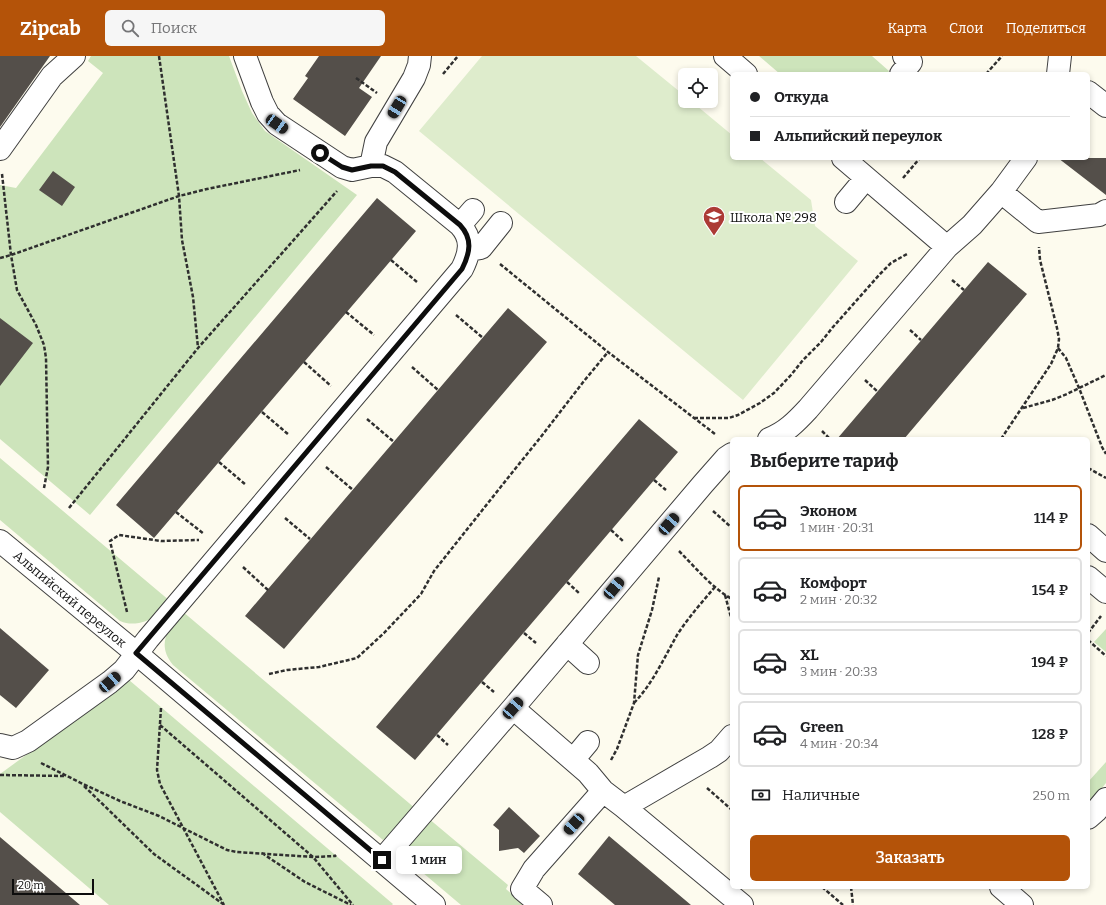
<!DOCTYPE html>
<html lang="ru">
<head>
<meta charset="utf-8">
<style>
	:root { --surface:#fff; --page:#f6f6f6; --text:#202124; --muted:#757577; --line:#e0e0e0; --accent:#b45309 }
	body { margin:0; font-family:Bitter,serif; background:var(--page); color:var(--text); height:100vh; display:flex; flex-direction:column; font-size:15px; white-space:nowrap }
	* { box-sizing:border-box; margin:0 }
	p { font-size:13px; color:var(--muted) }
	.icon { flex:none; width:22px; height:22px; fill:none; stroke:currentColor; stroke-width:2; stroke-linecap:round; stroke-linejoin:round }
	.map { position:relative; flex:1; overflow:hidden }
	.panel { position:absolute; left:730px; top:381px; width:360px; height:452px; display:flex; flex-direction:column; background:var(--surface); border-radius:6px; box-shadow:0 2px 6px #0003 }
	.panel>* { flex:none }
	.top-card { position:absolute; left:730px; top:16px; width:360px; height:88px; border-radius:6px; box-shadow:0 2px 6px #0003; display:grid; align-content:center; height:88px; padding:0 20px; background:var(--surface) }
	.fabs { position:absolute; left:678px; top:12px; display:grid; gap:8px }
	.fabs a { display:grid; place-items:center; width:40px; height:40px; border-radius:6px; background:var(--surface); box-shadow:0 2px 6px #0003; font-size:20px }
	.scale { position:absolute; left:12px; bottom:10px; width:82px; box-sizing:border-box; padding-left:4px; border:2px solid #0d0d0d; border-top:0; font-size:11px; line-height:14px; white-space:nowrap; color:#0d0d0d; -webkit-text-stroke:3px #fff; paint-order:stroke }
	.end { position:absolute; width:18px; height:18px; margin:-9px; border:5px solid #0d0d0d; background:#fff; box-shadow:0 0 0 2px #fff }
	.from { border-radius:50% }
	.bubble { position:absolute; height:28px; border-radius:6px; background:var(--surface); box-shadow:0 2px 6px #0003; font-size:13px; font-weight:600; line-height:28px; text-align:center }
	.car { position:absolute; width:12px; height:24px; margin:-12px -6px; border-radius:5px; box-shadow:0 0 3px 1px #0007; background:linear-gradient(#222 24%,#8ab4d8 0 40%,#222 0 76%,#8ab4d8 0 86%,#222 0) }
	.top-card b { display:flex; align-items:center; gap:14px; height:38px; font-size:15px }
	.top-card b+b { border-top:1px solid var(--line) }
	.top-card i { width:10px; height:10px; background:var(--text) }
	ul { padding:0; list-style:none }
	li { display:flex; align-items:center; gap:12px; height:66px; margin:0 8px 6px; padding:0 12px; border:2px solid var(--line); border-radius:6px }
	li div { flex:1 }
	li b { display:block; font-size:15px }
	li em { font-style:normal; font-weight:600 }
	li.current { border-color:var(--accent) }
	li>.icon { width:36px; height:36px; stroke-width:1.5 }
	h2 { padding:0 20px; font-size:18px; line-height:48px }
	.pay { display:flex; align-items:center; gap:10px; height:44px; padding:0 20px; font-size:15px }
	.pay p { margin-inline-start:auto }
	.action { display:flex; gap:8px; margin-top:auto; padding:8px 20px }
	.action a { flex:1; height:46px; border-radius:6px; background:var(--accent); color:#fff; font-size:16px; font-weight:600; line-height:46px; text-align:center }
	header { display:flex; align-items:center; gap:24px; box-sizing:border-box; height:56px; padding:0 20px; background:var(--accent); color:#fff }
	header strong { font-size:19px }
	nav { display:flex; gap:22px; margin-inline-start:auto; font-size:14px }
	.search { width:280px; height:36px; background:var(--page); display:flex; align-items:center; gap:10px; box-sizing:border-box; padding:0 14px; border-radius:6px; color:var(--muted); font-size:15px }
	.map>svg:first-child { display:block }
	.green { fill:#cde4bb }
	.pitch { fill:#deeccc }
	.building { fill:#544f4a }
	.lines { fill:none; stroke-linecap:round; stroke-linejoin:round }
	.minor-casing { stroke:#404040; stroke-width:24 }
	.path { stroke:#2f2f2f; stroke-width:2.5; stroke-dasharray:4 2; stroke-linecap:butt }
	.minor { stroke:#fff; stroke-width:22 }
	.route { stroke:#0d0d0d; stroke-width:5 }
	.labels { text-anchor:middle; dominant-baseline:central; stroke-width:4; stroke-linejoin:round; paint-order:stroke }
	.poi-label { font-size:13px; fill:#0d0d0d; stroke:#fff; text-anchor:start }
	.street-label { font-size:13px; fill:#0d0d0d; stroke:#fff }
</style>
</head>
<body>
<header>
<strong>Zipcab</strong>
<div class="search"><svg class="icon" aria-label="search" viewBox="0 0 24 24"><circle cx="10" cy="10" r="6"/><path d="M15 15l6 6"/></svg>Поиск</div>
<nav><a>Карта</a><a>Слои</a><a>Поделиться</a></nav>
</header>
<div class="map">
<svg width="1106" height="849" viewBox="0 0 1106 849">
	<rect width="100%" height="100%" fill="#fdfbee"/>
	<path class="green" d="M91,0H229L242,35L252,57L265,75L357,139L90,459L0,383V129L16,132L103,17L88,5Z
		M759,0H872L889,15L887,18H780Z
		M0,402L170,545C159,557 156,563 139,567C132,568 127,568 120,565L0,464Z
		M182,555L416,753L401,771L383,784L173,609C156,588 168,573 182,555Z
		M1106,573V596L1094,586Z
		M129,624L393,848L392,849H109L0,756V718Z
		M1106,706V727L1088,749V726Z
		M428,762L508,829L506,833L524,849H461L403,800L413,780Z"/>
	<path class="pitch" d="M482,0H636L685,40V45H691L732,79V102H760L811,144L815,170L858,205L743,344L419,75Z"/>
	<path class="building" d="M0,0H50L0,71Z
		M319,0H381L359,32L372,41L345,80L293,43L308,22L305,20Z
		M1058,102H1106V139Z
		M53,115L75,131L62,150L39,134Z
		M377,142L416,175L154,482L116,449Z
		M988,206L1027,238L904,383H837Z
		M508,252L547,286L284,593L245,560Z
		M0,262L33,287L0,330Z
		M639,363L678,396L415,704L376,671Z
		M0,572L49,614L16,652L0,639Z
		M509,751L540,780L524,797L518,792L499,795V774L493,769Z
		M609,780L691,849H615L578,818Z
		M0,781L80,849H0Z"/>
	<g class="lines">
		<g class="minor-casing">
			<path id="minor" d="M725,0L746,18
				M901,18L911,6L904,0
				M1058,18L1060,0
				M1088,36L1106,50
				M0,93L52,20L74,0
				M843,102L947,191
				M371,110L376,86L414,22L419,9L420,0
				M1001,136L1038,166L1099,159L1106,155
				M846,146L866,122
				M460,169L473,154
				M469,194L481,192L501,167
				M769,383C785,377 796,366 808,353L947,191L972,169L1001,136L1026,102
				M1088,479L1106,495
				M0,485L136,597L434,849
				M1088,521L1106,536
				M567,588L588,607
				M513,652L588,717L603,735L624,751L742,849
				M0,689L13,692L28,685L110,626L124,614L148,583L462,213C470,197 473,183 460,169L395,116L383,110H371L352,114L342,111L277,68L268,58L262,46L245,0
				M573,704L588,686
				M624,751L710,701L719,695L732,680
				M1088,762L1096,755L1106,743
				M382,804L513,652L703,428L726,402L732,398
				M1001,831L1022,849
				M541,849L522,833L534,813L603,735"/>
		</g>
		<path class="path" d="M159,0L179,140L182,184L193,241L198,292
			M443,18L458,0
			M986,18L1002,0
			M356,22L377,37
			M2,118L11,199L17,234L36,269L44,289L46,302L48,411L44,432
			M903,122L920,102
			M0,202L11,199L179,140L207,133L300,114
			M391,204L417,226
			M500,208L608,296L715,378
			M952,224L964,234
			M346,256L374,279
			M456,259L483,282
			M910,274L921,284
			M1058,292L1066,302L1079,332L1102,391L1106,398
			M304,306L331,330
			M412,311L438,334
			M865,324L878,336
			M1023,352L1052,344L1067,338L1106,319
			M262,356L289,379
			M694,362H729L738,359L760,347L774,337L791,319L803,304L821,286L833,271L880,218L891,207L907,198
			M367,363L394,386
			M822,375L830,383
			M1001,383L1051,308L1058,292L1059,283L1057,272L1040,204L1039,191
			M219,406L246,429
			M326,411L353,434
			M1088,412L1106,422
			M654,424L666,434
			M69,452L198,292L337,135
			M713,455L732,472
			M176,456L204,478
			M285,462L310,483
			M611,474L623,485
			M679,495C696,512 712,532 732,543
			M243,511L268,534
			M567,526L579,537
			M725,539L732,565
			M127,556L110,485L119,479L161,485L199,484
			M524,577L536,587
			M1088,577L1101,560
			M1088,584L1106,600
			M269,618L287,614L319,611L357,602L384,577L421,538L434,515L511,418L540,382L584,325L608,296
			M482,626L494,636
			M634,647C653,627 664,602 677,579C688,562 702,546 715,531
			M161,652L157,714L160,728L224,849
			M160,669L313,801L353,849
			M437,679L448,689
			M611,704L617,693L634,647L638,599L652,554L659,521
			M41,707L83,728L120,745L159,760L227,794L237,796L313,801L335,800L336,799
			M0,719L66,720
			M84,730L154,798L223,848
			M707,732L732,754
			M262,797L305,826L351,849
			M822,831L843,849
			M851,831L853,849"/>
		<use href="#minor" class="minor"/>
	</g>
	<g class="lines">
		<path class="route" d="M320,97L342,111L352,114L371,110H383L395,116L460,169C473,183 470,197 462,213L136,597L382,804"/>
	</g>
	<defs>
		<g id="school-pin" transform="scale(1.15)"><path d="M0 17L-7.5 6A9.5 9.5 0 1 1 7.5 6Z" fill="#ac3a35" stroke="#fff"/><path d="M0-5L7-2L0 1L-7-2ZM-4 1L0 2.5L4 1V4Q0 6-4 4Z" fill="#fff"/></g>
	</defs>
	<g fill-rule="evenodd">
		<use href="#school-pin" x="714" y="161"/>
	</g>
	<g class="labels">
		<g class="poi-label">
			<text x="730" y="161">Школа № 298</text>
		</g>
		<g class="street-label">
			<text transform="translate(70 543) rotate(40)">Альпийский переулок</text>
		</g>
	</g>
</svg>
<div class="fabs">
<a><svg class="icon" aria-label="locate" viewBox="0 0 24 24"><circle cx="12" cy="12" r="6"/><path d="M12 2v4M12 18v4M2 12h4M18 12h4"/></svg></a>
</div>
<div class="scale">20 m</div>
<i class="end from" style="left:320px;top:97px"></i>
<i class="end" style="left:382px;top:804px"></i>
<div class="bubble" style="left:396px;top:790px;width:66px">1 мин</div>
<i class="car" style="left:397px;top:51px;rotate:211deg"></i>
<i class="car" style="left:277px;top:68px;rotate:124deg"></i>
<i class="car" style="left:669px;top:468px;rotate:41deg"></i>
<i class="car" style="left:614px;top:532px;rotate:40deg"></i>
<i class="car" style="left:110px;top:626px;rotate:49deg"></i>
<i class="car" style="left:513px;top:652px;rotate:41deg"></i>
<i class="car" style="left:574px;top:768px;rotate:222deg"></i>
<div class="top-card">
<b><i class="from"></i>Откуда</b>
<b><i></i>Альпийский переулок</b>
</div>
<section class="panel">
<h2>Выберите тариф</h2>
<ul>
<li class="current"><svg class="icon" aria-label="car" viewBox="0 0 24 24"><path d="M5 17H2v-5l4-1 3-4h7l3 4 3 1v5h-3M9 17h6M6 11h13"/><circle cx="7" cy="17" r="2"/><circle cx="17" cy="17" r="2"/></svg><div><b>Эконом</b><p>1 мин · 20:31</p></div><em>114 ₽</em></li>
<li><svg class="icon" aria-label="car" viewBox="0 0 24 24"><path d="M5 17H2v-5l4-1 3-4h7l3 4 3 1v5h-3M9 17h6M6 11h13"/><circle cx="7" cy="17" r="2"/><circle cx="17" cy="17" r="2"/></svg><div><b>Комфорт</b><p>2 мин · 20:32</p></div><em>154 ₽</em></li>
<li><svg class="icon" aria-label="car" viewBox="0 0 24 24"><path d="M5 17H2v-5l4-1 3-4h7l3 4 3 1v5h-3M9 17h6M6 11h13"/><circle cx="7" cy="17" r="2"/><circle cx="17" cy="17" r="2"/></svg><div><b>XL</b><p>3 мин · 20:33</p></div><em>194 ₽</em></li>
<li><svg class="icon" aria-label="car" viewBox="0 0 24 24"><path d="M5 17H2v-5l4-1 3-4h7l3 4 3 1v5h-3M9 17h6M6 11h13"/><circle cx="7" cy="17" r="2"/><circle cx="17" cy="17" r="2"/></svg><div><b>Green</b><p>4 мин · 20:34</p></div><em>128 ₽</em></li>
</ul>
<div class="pay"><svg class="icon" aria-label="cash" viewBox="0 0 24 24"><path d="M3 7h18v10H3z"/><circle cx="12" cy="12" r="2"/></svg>Наличные<p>250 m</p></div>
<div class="action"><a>Заказать</a></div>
</section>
</div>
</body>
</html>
